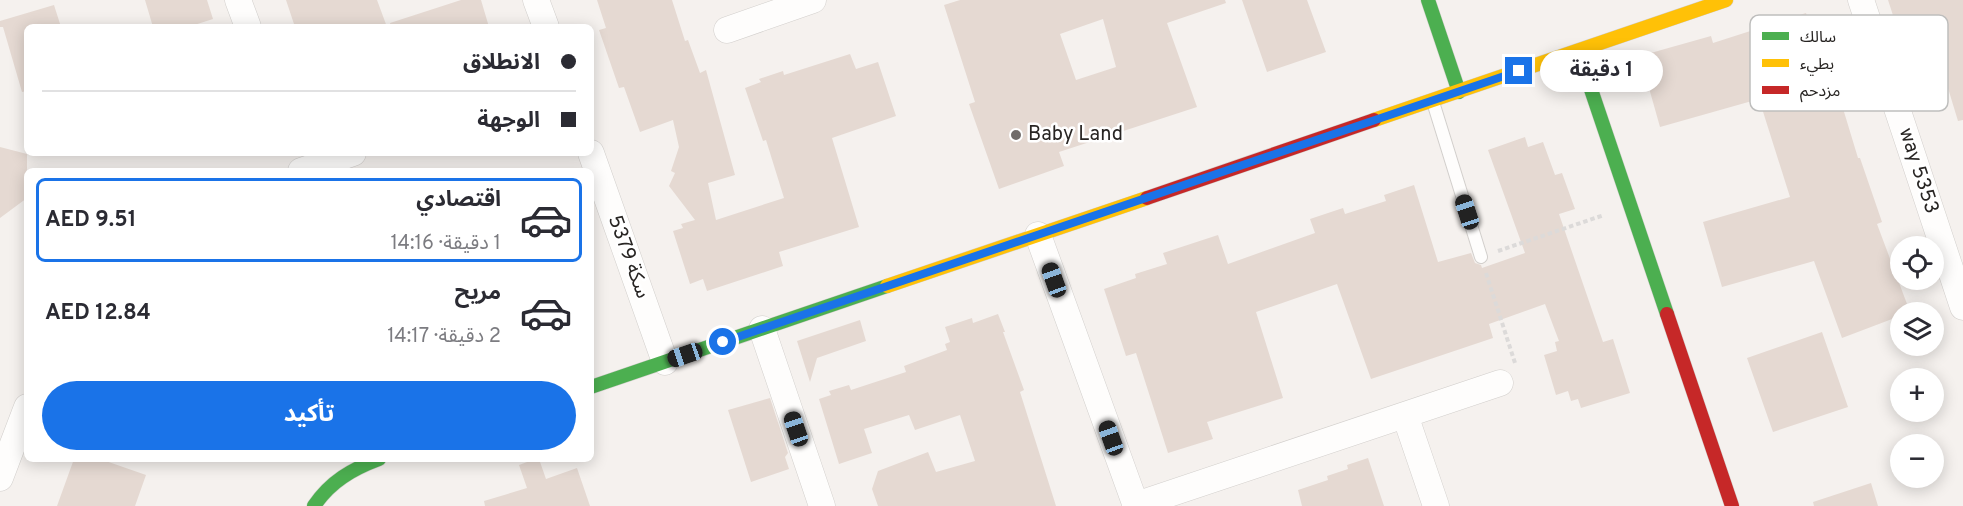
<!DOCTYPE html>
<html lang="ar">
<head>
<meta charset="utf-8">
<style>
	:root { --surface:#fff; --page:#f7f7f7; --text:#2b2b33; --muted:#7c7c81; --line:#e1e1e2; --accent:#1a73e8 }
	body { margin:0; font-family:Overpass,"Noto Sans Arabic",sans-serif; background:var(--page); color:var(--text); direction:rtl; height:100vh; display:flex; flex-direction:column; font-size:22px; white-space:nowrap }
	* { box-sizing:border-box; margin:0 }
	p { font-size:20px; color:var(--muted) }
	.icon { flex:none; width:33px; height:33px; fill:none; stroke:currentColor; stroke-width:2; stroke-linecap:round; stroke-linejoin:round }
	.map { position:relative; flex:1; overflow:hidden; direction:ltr }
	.sheet { position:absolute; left:24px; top:168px; width:570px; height:294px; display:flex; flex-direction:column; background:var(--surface); border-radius:9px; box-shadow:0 3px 15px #0003; direction:rtl }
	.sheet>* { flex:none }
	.hud { position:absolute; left:24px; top:24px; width:570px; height:132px; border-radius:9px; box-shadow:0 3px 15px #0003; direction:rtl; display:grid; align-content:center; height:132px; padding:0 18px; background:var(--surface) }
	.buttons { position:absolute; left:1890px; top:236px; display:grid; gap:12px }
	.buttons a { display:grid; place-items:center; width:54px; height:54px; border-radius:50%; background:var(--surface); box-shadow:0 3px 15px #0003; font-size:30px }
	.end { position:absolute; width:27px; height:27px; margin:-14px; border:8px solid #1a73e8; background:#fff; box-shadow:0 0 0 3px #fff }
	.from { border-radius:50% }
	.bubble { position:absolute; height:42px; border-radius:21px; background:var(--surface); box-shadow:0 3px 15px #0003; font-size:20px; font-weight:700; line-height:42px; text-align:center; direction:rtl }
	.car { position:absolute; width:18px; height:36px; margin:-18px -9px; border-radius:8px; box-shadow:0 0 4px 2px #0007; background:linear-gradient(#222 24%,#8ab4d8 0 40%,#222 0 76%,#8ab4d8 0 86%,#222 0) }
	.hud b { display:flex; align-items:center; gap:21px; height:57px; font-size:22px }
	.hud b+b { border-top:2px solid var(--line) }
	.hud i { width:15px; height:15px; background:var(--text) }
	ul { padding:10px 0 0; list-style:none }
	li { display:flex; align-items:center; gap:18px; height:84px; margin:0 12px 9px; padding:0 6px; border:3px solid transparent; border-radius:9px }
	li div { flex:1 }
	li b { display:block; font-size:22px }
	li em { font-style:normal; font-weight:700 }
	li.on { border-color:var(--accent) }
	li>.icon { width:54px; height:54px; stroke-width:1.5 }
	.button { display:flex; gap:12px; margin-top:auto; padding:12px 18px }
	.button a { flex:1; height:69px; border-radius:36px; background:var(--accent); color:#fff; font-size:24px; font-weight:700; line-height:69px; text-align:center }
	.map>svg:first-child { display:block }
	.building { fill:#e5d9d2; fill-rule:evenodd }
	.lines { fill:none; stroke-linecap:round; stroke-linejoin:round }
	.lane-casing { stroke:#d2cfcc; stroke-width:14 }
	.street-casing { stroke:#d2cfcc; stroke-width:27 }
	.fast-casing { stroke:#d2cfcc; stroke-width:15 }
	.slow-casing { stroke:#d2cfcc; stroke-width:15 }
	.jam-casing { stroke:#d2cfcc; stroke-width:15 }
	.path { stroke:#dcdad9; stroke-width:4; stroke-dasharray:4.5 3; stroke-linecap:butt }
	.lane { stroke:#fefdfc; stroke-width:12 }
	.street { stroke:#fefdfc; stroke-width:26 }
	.fast { stroke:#4caf50; stroke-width:14 }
	.slow { stroke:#ffc107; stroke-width:14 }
	.jam { stroke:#c62828; stroke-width:14 }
	.route { stroke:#1a73e8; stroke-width:8 }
	.poi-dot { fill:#706c6a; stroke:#fff; stroke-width:2 }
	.labels { text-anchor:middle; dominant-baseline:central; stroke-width:5; stroke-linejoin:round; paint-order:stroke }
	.poi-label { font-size:20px; fill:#282523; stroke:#fff; text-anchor:start }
	.street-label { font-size:20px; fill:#282523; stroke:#fff }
	.key { fill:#fff; stroke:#bebebd; stroke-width:1.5 }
	.key-label { font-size:16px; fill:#282523 }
</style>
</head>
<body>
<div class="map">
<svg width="1963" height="506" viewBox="0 0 1963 506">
	<rect width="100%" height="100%" fill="#f5f1ee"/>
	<path class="building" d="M145,0H207L213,19L188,27H153Z
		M286,0H377L387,27H295Z
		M461,0H481L489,27H391L390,23Z
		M597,0H672L685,41L688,40L700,73L706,70L735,175L708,183L716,220L784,198L766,140L763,141L745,88L761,82L759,79L783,71L784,75L850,54L856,69L878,62L896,116L832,138L859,227L779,252L783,266L707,291L703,279L690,284L673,231L683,228L681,224L695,220L669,186L675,173L671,171L679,147L673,120L640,132L624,87L619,88L599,30L606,28Z
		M960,0H1225L1226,3L1167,23L1197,107L1059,152L1064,166L999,189L969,104L975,102L944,5ZM1103,19L1116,67L1076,80L1060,34Z
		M1242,0H1307L1326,52L1267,72Z
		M1888,0H1963V120L1958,121L1933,39L1904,49Z
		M54,5L61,27H27V91L22,92L3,27H0V21Z
		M1806,13L1832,94L1838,92L1858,158H1860L1882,222L1877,224L1910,312H1900V316L1842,338L1814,261L1722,287L1703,222L1790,197L1759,99L1660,127L1640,56L1711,36L1713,43Z
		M1525,137L1528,147L1543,142L1555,175L1562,173L1575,209L1559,214L1603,342L1613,339L1630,393L1581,408L1578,399L1571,401L1568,391L1556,395L1544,355L1557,351L1555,342L1559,341L1545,304L1489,324L1493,338L1371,379L1337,284L1256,312L1283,398L1207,422L1213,439L1168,453L1136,353L1126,356L1104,289L1136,278L1135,274L1167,264L1163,253L1218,235L1228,264L1315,233L1310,219L1343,208L1345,214L1386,201L1384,195L1414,185L1438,262L1471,253L1475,263L1481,265L1482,268L1525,253L1488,150Z
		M0,147L27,154V198L0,218Z
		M998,314L1005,332H1003L1024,390L1020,392L1056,506H878L872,489L878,471L928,452L936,472L975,461L960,415L915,430L909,415L864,429L872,453L839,464L819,399L831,395L829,391L849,385L851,390L906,372L904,366L947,350L945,344L950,342L945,327L972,318L973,323Z
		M860,320L866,341L817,358L810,382L797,341Z
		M1822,332L1848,407L1773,432L1747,358Z
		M770,398L788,453L785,457L789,469L751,482L728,410Z
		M1368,458L1384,506H1302L1298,490L1328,480L1327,476L1348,469L1347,465Z
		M74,459H100L146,475L135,506H57Z
		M535,459H539L546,479L577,468L590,506H485L484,501L527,488L519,465Z
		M1871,483L1878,506H1814L1813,502Z"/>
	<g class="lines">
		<g class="lane-casing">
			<path id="lane" d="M1433,102L1481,257"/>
		</g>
		<g class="street-casing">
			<path id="street" d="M238,0L248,27
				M536,0L546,27
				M1861,0L1963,307
				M727,30L813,0
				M591,153L665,362
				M301,171L353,153
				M1038,235L1136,506
				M762,329L822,506
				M1405,415L1436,506
				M0,478L27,407
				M1136,505L1500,383"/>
		</g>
		<g class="fast-casing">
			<path id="fast" d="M1428,0L1459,92
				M1578,51L1667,314
				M591,387L887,286
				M314,506C330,482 352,469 379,459"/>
		</g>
		<g class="slow-casing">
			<path id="slow" d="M1374,120L1726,0
				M887,286L1147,198"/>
		</g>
		<g class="jam-casing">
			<path id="jam" d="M1147,198L1374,120
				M1667,314L1732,506"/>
		</g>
		<path class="path" d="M1498,251L1604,215
			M1486,273L1515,363"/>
		<use href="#lane" class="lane"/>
		<use href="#street" class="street"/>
		<use href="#fast" class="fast"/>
		<use href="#slow" class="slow"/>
		<use href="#jam" class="jam"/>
	</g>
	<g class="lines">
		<path class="route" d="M723,342L1519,71"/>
	</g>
	<circle class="poi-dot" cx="1016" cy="135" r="6"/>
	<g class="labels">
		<g class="poi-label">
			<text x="1028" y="135">Baby Land</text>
		</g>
		<g class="street-label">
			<text transform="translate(1918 171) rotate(72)">way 5353</text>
			<text transform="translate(628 257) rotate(70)">سكة 5379</text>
		</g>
	</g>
	<rect x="1750" y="15" width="198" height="96" rx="9" class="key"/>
	<rect x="1762" y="32" width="27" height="8" fill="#4caf50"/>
	<rect x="1762" y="59" width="27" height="8" fill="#ffc107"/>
	<rect x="1762" y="86" width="27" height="8" fill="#c62828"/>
	<g class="key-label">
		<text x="1800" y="42">سالك</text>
		<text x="1800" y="69">بطيء</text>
		<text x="1800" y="96">مزدحم</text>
	</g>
</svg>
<div class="buttons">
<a><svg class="icon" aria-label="locate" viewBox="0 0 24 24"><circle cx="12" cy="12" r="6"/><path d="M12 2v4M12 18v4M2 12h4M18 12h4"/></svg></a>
<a><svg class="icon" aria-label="layers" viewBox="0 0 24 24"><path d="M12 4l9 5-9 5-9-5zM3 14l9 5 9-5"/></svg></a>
<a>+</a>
<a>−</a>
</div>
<i class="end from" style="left:723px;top:342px"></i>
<i class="end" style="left:1519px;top:71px"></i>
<div class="bubble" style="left:1540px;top:50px;width:123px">1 دقيقة</div>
<i class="car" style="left:1467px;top:212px;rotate:342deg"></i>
<i class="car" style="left:1054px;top:280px;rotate:340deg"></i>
<i class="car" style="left:685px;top:355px;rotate:251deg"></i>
<i class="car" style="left:796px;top:429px;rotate:341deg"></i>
<i class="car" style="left:1111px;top:438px;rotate:340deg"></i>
<div class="hud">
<b><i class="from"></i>الانطلاق</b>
<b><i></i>الوجهة</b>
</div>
<section class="sheet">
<ul>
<li class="on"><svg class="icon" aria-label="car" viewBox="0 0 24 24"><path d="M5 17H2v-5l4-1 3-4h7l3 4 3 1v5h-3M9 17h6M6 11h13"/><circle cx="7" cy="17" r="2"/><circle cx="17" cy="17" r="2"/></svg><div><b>اقتصادي</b><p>1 دقيقة · 14:16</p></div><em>AED 9.51</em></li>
<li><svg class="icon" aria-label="car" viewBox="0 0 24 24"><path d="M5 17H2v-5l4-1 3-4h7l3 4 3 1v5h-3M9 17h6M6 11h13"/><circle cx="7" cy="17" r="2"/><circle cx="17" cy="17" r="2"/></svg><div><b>مريح</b><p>2 دقيقة · 14:17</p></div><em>AED 12.84</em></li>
</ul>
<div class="button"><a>تأكيد</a></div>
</section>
</div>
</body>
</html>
